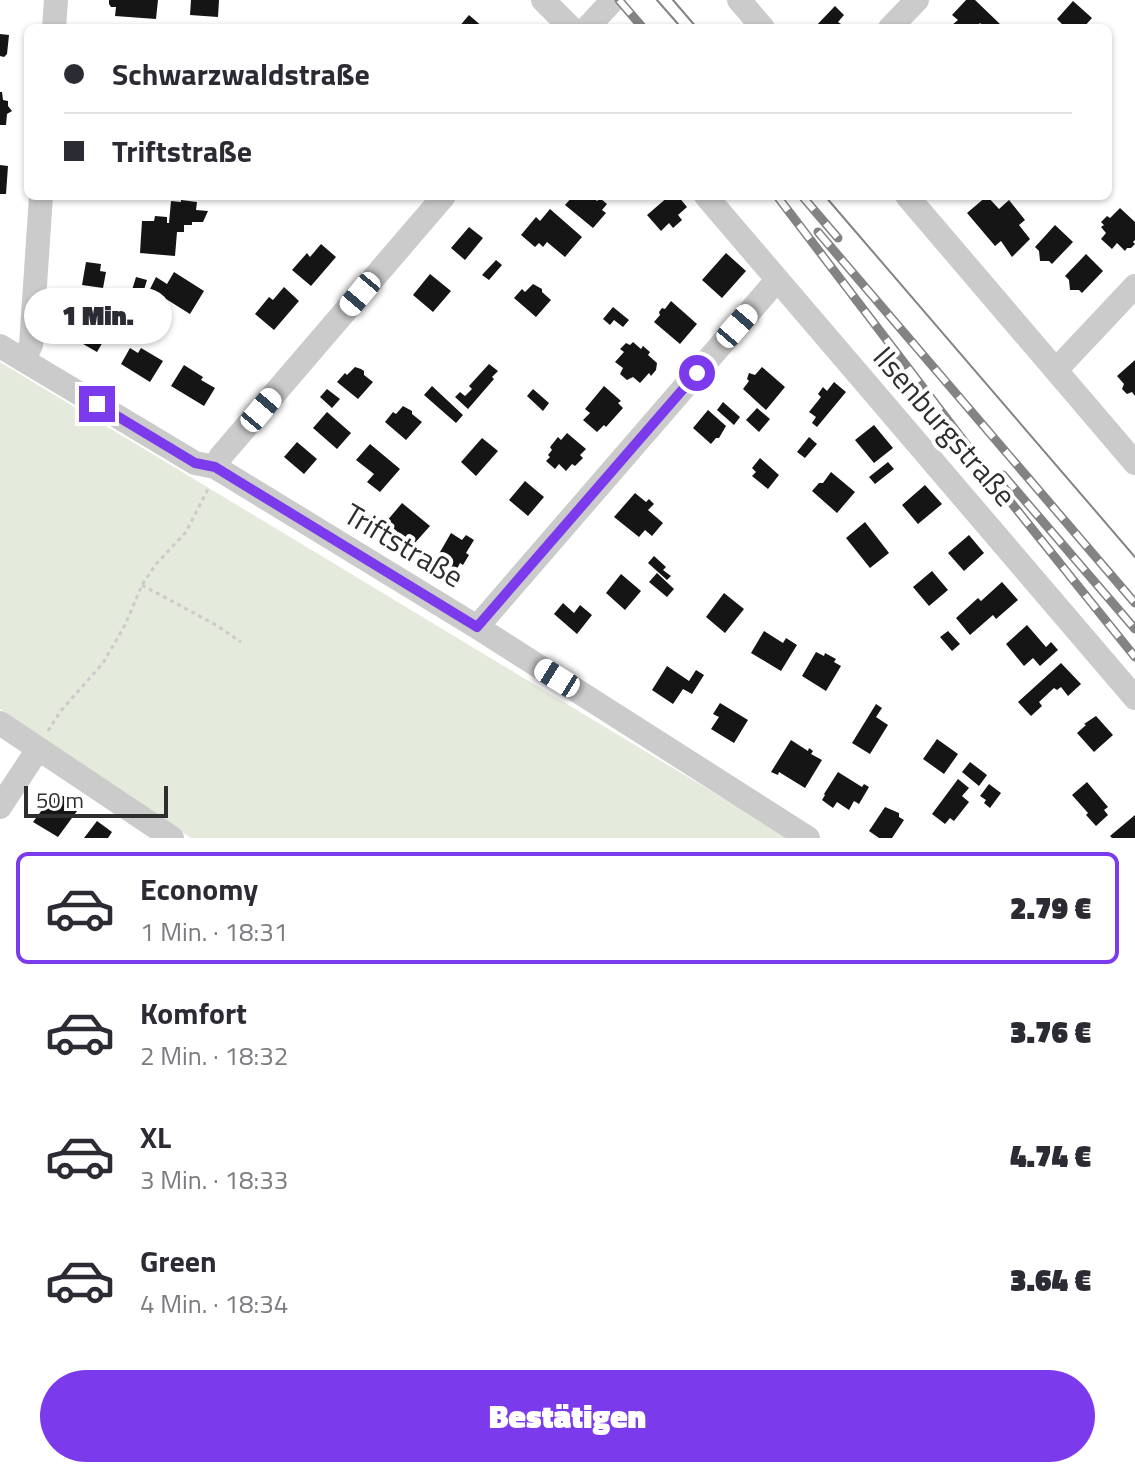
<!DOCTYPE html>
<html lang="de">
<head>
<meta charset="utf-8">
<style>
	:root { --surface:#fff; --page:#f7f7f7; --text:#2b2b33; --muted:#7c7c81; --line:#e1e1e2; --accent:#7c3aed }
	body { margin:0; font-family:"Titillium Web",sans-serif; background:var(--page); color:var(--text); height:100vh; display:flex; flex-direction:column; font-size:30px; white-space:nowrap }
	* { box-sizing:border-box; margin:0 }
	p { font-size:26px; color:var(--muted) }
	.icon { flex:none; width:44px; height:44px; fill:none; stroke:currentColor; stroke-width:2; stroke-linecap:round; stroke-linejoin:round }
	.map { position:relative; height:838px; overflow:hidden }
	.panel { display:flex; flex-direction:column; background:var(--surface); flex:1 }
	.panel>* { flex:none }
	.hud { position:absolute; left:24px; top:24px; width:1088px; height:176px; border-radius:12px; box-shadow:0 2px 6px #0004; display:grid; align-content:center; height:176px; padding:0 40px; background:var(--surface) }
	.scale { position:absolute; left:24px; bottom:20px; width:144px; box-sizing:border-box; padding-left:8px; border:4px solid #2e2e2e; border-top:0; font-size:22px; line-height:28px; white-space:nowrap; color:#2e2e2e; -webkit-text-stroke:6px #fff; paint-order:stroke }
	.end { position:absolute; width:36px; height:36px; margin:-18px; border:10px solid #7c3aed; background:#fff; box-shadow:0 0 0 4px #fff }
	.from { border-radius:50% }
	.bubble { position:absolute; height:56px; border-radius:28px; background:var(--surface); box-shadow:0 2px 6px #0004; font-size:26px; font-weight:800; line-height:56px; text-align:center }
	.car { position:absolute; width:24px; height:48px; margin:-24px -12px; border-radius:10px; box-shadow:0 0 6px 2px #0007; background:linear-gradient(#fff 24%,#345 0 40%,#fff 0 76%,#345 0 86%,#fff 0) }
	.hud b { display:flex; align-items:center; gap:28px; height:76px; font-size:30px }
	.hud b+b { border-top:2px solid var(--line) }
	.hud i { width:20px; height:20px; background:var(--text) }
	ul { padding:14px 0 0; list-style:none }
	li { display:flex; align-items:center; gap:24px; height:112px; margin:0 16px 12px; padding:0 24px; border:4px solid transparent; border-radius:12px }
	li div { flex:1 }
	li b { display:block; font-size:30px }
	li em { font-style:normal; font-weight:800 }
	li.on { border-color:var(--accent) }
	li>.icon { width:72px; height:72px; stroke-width:1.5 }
	.button { display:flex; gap:16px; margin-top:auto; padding:16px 40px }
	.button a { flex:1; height:92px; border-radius:48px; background:var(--accent); color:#fff; font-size:32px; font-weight:800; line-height:92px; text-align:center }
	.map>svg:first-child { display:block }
	.green { fill:#e4ebdc }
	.building { fill:#151515 }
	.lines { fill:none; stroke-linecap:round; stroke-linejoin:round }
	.path { stroke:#cbcbcb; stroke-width:3; stroke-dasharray:4 4; stroke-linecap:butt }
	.minor { stroke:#cbcbcb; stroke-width:24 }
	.tram { stroke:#838383; stroke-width:2 }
	.rail-casing { stroke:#838383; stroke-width:9 }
	.rail { stroke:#fff; stroke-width:6; stroke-dasharray:18; stroke-linecap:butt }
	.route { stroke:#7c3aed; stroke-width:10 }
	.labels { text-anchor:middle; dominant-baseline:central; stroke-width:8; stroke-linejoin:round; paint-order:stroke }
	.street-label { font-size:30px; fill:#2e2e2e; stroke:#fff }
</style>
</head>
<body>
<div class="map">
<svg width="1135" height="838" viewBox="0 0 1135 838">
	<rect width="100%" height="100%" fill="#fff"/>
	<path class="green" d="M0,362L789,838H191L0,709Z"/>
	<path class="building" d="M109,0H158L156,19L115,16L116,7H111L109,4Z
		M191,0H219L218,17L190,15Z
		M966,0H975L1000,24L996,28H986L980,23L976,28L965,26L956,28L952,25L958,20L952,15Z
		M1073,1L1092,18L1083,28H1066L1057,19Z
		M835,6L844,15L838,22L841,24L837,28H814Z
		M469,15L484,28H458Z
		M0,34L9,35L7,54L4,57L0,56Z
		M0,92H2L3,100L8,101V106L12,111L7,114L6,125H0Z
		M0,165L8,166L6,194H0Z
		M573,196H591L597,201L600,198L607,204L602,210L606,213L593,228L565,205Z
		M669,196H678L687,207L678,215L682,220L673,228L669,223L661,231L647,215Z
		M987,196L999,209L1009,200L1025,220L1019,225L1030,239L1012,257L1001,241L995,246L967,213Z
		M181,200L197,202L196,210L208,211L203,222H192V225H184V232H177L175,256L140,253L142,221H154L155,216L167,217V223H169L171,201L181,202Z
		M1120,208L1135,222V240L1133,242L1135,244L1131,248H1127L1125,251L1117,243L1112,249L1101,239L1106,233L1101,227L1104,225L1101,222L1107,216L1110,218Z
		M550,209L582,237L565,257L547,242L543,247L539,243L535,247L521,235L536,217L540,221Z
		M1055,225L1073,242L1052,264L1049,261H1040L1039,251L1035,247Z
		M469,227L483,238L465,260L451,248Z
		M321,244L336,257L311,286L292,270L307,253L310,257Z
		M726,253L746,271L722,298L702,280Z
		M1086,254L1103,271L1082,293L1079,290H1070L1069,280L1065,276Z
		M496,260L502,265L489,280L482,275Z
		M86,262L101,264L100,271L106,272L103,288L82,285Z
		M174,272L204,291L190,314L150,289L156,277L167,284Z
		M430,274L451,291L433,312L413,295Z
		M136,277L147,280L140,303L129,300Z
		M533,284L542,289V292L551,300L536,317L514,298L522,289L525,292Z
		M284,287L299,301L274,330L255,314L269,297L273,300Z
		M95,296L121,311L97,352L71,337Z
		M671,301L697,324L680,344L654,322L660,315L659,312L662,308L665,309Z
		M613,307L629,320L623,327L614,320L610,325L603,319Z
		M633,342L641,349L643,346L650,352L648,355L657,363L656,370L651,376L649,373L640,383L633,377L627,380L620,374L623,368L615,362L624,352L620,349L626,343L630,345Z
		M130,348L138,353L141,348L163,361L150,382L121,364Z
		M1135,360V396L1132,392L1127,394L1122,389L1124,384L1117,376Z
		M489,364L498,371L492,377L494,379L468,409L455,397L460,392L465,396L472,389L469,386Z
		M184,365L203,377L201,380L215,388L204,406L171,386Z
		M355,367L361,369L364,371V375L373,382L358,399L337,382L345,373L347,375Z
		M762,367L785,387L766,410L743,389L749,381L747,379L749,373L755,375Z
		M834,382L846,392L817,427L812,423L816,417L809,412L821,397L818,394L823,387L827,391Z
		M432,386L463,415L456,423L424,395Z
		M604,386L621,401L618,403L623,408L606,427L604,425L597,432L583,420L590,413L585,409Z
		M327,389L340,399L332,408L320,397Z
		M533,389L549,403L543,411L527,396Z
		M723,402L740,417L734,425L717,410Z
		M403,406L412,411V414L422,422L406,440L385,422L393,412L396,414Z
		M757,408L770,419L759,432L746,420Z
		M708,410L726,426L719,438H716L711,444L693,428Z
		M327,412L351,433L337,449L313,428Z
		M874,425L893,448L874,463L855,440Z
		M567,433L586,449L580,455L583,458L575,466L572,464L566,471L559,464L555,469L546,461L550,457L548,455L552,450L550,447L558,437L561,440Z
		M809,437L817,444L805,458L797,452Z
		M482,438L498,451L476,476L461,462Z
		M297,442L317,459L304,474L284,457Z
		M370,444L400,469L380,492L367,482L374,474L356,460Z
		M760,458L779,475L768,489L752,476L756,472L752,468Z
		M888,462L894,469L875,484L869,477Z
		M831,472L855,492L837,513L812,491L819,483H823Z
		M525,481L544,497L528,516L509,500Z
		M925,485L942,504L918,524L902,505Z
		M635,493L646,502L649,499L654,504L648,510L663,523L652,536L645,530L639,537L614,517Z
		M402,503L430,526L413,545L386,522Z
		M865,522L889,553L870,568L846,538Z
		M451,533L462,540L466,535L474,540L466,553L469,555L463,565L460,563L456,571L436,559Z
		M969,535L984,553L964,571L948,553Z
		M654,556L666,567L663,570L671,576L667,580L648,563Z
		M932,571L948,590L929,606L913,587Z
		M657,573L674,589L667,597L649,582Z
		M621,574L641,591L625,610L606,593Z
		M1002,582L1018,600L996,619L993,615L970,635L956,618L978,598L981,601Z
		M724,593L744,609L725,633L706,617Z
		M563,603L574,613L580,605L592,615L577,634L554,614Z
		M1027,625L1046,647L1051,642L1058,650L1040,666L1033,658L1024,666L1006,644Z
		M764,631L783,643L786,638L797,645L781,671L751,653Z
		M948,631L960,644L952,651L940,637Z
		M816,652L824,656L825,653L836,659L834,662L841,666L826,691L802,676Z
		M1061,663L1081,684L1068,696L1061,687L1057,690L1054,688L1039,702L1042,706L1031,716L1018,702Z
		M667,666L689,681L696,670L704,675L692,694L683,689L673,704L652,690Z
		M720,703L748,720L734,743L711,729L719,717L713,714Z
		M876,704L882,708L876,717L888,725L870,754L852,743Z
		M1096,716L1113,735L1094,752L1077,733L1086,725L1084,724Z
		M937,739L958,754L944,774L923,759Z
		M791,740L808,751L809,748L813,751L811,754L822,760L805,788L779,772L778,775L771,772Z
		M970,762L987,775L979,786L962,772Z
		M838,772L862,787L864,784L869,787L859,804L854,801L849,810L837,802L833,808L822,800L825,795L824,794Z
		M958,779L969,788L962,796L969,802L954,821L950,818L945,824L932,814Z
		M1087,782L1108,807L1104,810L1108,815L1096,826L1086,815L1088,813L1072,795Z
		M989,784L1001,793L990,808L984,803L986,800L980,796Z
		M60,795L69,798L80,807L58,837L33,822L51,798H58Z
		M885,807L899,813V817L904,820L892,838H879L869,831Z
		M1135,815V838H1112L1110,836Z
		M97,821L112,832L108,838H84Z"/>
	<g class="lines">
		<path class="path" d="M142,585L216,625L241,642
			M48,731L60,712L103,663L125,625L142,585L156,564L186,532L208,489"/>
		<path class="minor" d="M543,0L571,28
			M739,0L763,28
			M54,28L56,0
			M587,28L613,0
			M890,28L917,0
			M706,196L1135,698
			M907,196L1135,463
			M0,346L195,463L215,467L477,627L808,838
			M23,360L31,345L41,196
			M1056,370L1135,286
			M215,467L221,456L444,196
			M477,627L777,280
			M0,723L172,838
			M0,807L38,749"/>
		<path class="tram" d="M657,0L678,24
			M673,0L697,28
			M825,196L1135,557"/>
		<g class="rail-casing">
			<path id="rail" d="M619,0L643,28
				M777,196L1005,495L1135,657
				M802,196L838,238
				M818,232L1135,603
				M1003,475L1135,629"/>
		</g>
		<use href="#rail" class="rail"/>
	</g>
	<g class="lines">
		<path class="route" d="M97,404L195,463L215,467L477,627L697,373"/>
	</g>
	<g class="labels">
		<g class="street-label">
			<text transform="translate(945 426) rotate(49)">Ilsenburgstraße</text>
			<text transform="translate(404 545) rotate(31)">Triftstraße</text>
		</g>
	</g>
</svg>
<div class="scale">50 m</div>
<i class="end from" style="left:697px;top:373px"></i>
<i class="end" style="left:97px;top:404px"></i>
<div class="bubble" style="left:24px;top:288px;width:148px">1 Min.</div>
<i class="car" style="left:360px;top:294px;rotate:220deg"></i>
<i class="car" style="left:737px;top:326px;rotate:41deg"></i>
<i class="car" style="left:261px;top:410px;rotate:40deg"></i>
<i class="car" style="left:557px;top:678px;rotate:302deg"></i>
<div class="hud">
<b><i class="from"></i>Schwarzwaldstraße</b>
<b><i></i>Triftstraße</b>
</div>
</div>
<section class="panel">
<ul>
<li class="on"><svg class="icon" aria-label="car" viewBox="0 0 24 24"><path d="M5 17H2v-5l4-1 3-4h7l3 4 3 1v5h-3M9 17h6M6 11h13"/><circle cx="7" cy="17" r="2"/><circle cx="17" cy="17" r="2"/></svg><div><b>Economy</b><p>1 Min. · 18:31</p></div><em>2.79 €</em></li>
<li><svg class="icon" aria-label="car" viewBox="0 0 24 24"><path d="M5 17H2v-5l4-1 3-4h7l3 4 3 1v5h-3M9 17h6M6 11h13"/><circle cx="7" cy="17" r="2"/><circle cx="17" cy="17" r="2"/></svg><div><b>Komfort</b><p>2 Min. · 18:32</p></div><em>3.76 €</em></li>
<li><svg class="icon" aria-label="car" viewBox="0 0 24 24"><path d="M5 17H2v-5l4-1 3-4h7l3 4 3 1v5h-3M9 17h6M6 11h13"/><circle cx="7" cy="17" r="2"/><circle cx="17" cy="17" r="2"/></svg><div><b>XL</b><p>3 Min. · 18:33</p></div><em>4.74 €</em></li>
<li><svg class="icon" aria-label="car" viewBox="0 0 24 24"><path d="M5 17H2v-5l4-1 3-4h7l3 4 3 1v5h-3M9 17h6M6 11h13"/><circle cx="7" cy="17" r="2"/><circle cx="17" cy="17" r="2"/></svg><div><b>Green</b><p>4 Min. · 18:34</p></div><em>3.64 €</em></li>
</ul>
<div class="button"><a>Bestätigen</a></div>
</section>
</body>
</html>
